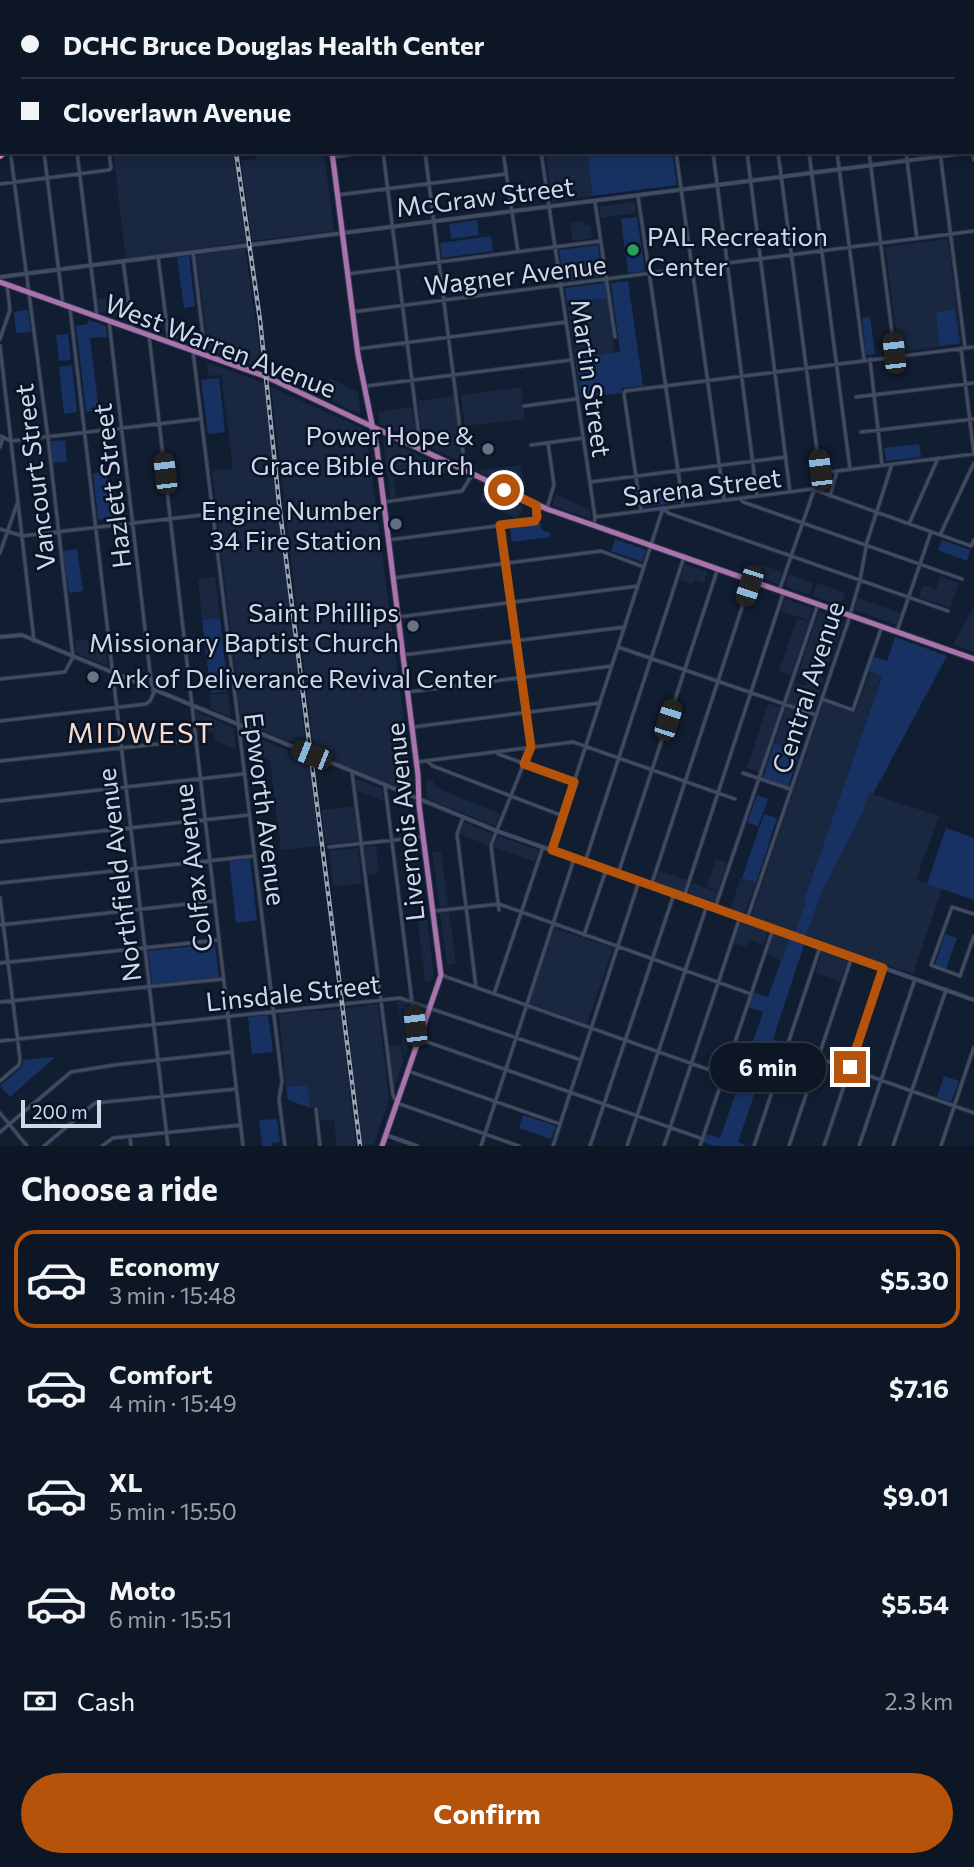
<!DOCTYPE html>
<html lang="en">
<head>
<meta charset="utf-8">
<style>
	:root { --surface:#0d1625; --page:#1b2332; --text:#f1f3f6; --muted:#9a9fa7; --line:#2d3542; --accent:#b45309 }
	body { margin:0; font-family:Commissioner,sans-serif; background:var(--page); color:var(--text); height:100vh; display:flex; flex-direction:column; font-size:26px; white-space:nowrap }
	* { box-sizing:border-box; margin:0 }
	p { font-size:23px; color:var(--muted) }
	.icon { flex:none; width:38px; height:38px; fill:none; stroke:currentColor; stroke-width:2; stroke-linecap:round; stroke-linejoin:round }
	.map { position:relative; height:1146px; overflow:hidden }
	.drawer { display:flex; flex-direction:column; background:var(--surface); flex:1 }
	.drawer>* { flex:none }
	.top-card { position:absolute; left:0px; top:0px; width:975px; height:154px; box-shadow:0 4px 10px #0003,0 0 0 2px var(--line); display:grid; align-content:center; height:154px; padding:0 21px; background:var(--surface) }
	.scale { position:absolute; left:21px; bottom:18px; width:80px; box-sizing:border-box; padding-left:7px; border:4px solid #d0d8e6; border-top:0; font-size:19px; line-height:24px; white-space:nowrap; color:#d0d8e6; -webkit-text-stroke:5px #091327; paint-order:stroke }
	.end { position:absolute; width:32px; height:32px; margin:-16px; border:9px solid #b45309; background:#fff; box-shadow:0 0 0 4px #fff }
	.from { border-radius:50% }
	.bubble { position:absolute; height:49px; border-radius:24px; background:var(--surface); box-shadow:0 4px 10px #0003,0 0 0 2px var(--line); font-size:23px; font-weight:700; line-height:49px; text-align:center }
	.car { position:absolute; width:21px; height:42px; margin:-21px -10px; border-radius:9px; box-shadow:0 0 5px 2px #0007; background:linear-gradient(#222 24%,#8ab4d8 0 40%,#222 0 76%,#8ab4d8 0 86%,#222 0) }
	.top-card b { display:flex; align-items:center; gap:24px; height:66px; font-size:26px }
	.top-card b+b { border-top:2px solid var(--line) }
	.top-card i { width:18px; height:18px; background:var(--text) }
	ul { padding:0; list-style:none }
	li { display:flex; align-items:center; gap:21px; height:98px; margin:0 14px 10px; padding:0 7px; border:4px solid transparent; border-radius:21px }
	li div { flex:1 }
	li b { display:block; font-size:26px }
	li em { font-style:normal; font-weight:700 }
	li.on { border-color:var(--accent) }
	li>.icon { width:63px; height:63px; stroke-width:1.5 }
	h2 { padding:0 21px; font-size:32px; line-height:84px }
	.pay { display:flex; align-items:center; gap:18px; height:77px; padding:0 21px; font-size:26px }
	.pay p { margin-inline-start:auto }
	.primary-button { display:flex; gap:14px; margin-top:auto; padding:14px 21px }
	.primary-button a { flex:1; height:80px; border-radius:42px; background:var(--accent); color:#fff; font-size:28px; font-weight:700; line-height:80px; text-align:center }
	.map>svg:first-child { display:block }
	.built { fill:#192740 }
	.green { fill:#173262 }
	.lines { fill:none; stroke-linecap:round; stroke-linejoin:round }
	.minor-casing { stroke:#333849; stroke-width:4.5 }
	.tertiary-casing { stroke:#333849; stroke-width:5 }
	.primary-casing { stroke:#333849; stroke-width:7 }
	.motorway-casing { stroke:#333849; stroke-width:9 }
	.minor { stroke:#3f4c63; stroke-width:2.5 }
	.tertiary { stroke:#3f4c63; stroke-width:3.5 }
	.primary { stroke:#a973ad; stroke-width:5 }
	.motorway { stroke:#ef8ddf; stroke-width:7 }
	.rail-casing { stroke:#9ba4b4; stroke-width:4.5 }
	.rail { stroke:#091327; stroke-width:2; stroke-dasharray:5; stroke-linecap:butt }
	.route { stroke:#b45309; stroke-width:9 }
	.leisure-dot { fill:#2e9e5b; stroke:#091327; stroke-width:2.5 }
	.worship-dot { fill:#6b7280; stroke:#091327; stroke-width:2.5 }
	.service-dot { fill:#5c6f8a; stroke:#091327; stroke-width:2.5 }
	.labels { text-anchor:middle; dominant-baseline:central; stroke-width:5; stroke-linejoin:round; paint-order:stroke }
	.street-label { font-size:26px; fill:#d0d8e6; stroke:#091327 }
	.poi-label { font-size:26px; fill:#d0d8e6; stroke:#091327; text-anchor:end }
	.neighbourhood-label { font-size:28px; letter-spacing:2px; fill:#f8daca; stroke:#091327 }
</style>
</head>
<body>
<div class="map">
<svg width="974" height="1146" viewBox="0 0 974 1146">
	<rect width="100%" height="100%" fill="#111d31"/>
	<path class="built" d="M113,152H233L246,242L126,259Z
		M258,152H324L334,231L252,241L241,160L255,159Z
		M545,152H588L592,196L552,202Z
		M635,202L636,213L601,218L599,206Z
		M583,221L584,226L590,225L592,238L573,241L570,223Z
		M948,239L961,344L899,352L885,247Z
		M245,248L262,368L208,349L196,255Z
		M108,298L127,305L129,321L99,311L98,299Z
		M607,298L615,353L575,358L567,303Z
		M170,323L199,333L201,347L172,337Z
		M206,362L264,383L306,748L241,722L212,471L233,468L221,375L209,376Z
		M329,378L358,392L361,415L321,396Z
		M271,387L366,430L412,783L408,791L314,753Z
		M521,387L525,419L465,426L461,395Z
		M454,396L463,463L423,444L418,401Z
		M412,407L417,441L380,424L378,412Z
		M383,438L449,470V473L394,479L396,497L390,498Z
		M521,465L525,493L480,472L482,470Z
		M486,488L523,506L518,519L479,501Z
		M556,494L590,510L591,519L552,505Z
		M754,562L782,572L778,584L750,574Z
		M685,564L708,572L704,583L694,580L692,584L680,580Z
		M789,574L813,583L809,595L785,586Z
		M940,576L959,583L950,608L919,597L923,585L936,589Z
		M215,577L220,618L202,620L198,579Z
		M817,583L845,593L840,606L812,596Z
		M858,598L900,613L896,625L854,610Z
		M785,599L813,608L809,620L781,611Z
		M974,606V652L953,644Z
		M819,611L844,620L828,665L816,661L811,674L824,679L813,711L787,703L794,683L805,686L808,678L798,674Z
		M797,618L809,622L791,675L779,671Z
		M88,640L89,646L105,645L108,666L76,653L75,641Z
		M870,671L882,675L803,901L805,903L795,932L751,917L824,701L855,713Z
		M228,693L231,717L211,709L209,695Z
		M768,703L780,707L759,772L747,768Z
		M786,708L811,717L805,734L793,730L786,747L774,743Z
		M195,711L234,728L236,749L215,741L214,733L197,726Z
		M247,734L309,759L319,846L281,850L270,761L250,752Z
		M355,778L382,789L384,801L357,791Z
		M433,780L435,787L500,814L495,826L426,798V781Z
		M869,793L939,816L916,880L942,889L913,974L806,936L822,891L862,814Z
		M354,806L358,841L326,844L321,810Z
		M464,822L492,834L488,845L459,834Z
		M498,836L539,850L535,862L493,847Z
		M376,846L379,873L368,875L364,847Z
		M358,848L362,884L333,886L329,851Z
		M441,851L448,906L440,907L432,852Z
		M716,859L727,863L718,890L707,886Z
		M659,871L687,880L683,893L655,883Z
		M741,878L756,883L744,914L730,909Z
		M692,883L718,892L714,904L688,895Z
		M449,912L456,963L447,965L440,913Z
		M427,919L434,975L431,981H425L418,920Z
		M741,922L768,931L764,945L750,940L747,947L734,943Z
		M554,928L613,948L587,1024L529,1003Z
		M773,934L789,939L781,960L767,955Z
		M822,951L848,960L840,981L815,973Z
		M403,1001L409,1003L413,1034L404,1057L397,1002Z
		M378,1004L389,1100L374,1144L362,1146L346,1008Z
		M340,1009L356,1146H337L334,1120H320L318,1107L310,1108L307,1085L286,1087L279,1014Z
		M401,1045L403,1062L394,1088L389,1046Z"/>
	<path class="green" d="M588,152H672L677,185L592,196Z
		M637,217L645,271L628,273L621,219Z
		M477,220L479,235L451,239L449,224Z
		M491,236L493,251L442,258L440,243Z
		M598,245L602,276L564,281L559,250Z
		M189,256L195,306L184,308L177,257Z
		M628,281L643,386L622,388V393L581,398L575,358L620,352L611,283Z
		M605,283L607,298L567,303L565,288Z
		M28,310L31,332L16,333L14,312Z
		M955,310L959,343L940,346L936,312Z
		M870,317L875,354L866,355L862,318Z
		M88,320L106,326L107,337L90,338L99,410L86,412L76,326L88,324Z
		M68,334L71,360L59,361L56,335Z
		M72,365L77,412L64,414L59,367Z
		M219,378L225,432L208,434L201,380Z
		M65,440L67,462L53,463L51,441Z
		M919,444L921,457L886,461L884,448Z
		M106,472L112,518L98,520L93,473Z
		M677,489L679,502L644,507L642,494Z
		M540,523L542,530L550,533V537L512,542L510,527Z
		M129,528L132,555L119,556L115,529Z
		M615,539L646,550L642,562L611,551Z
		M942,540L970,550L967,561L938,550Z
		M77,549L83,591L69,593L63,551Z
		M220,618L228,691L211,693L202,620Z
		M895,637L947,656L873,794L869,793L862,814L822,891L806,936L795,932L805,903L803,902L882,676L867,670L872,656L887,661Z
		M774,743L786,747L788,743L801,748L788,787L763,778Z
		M757,795L768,799L758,826L747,823Z
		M764,814L777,818L756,883L742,878Z
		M946,828L974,838V900L927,884Z
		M250,859L257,920L236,923L229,861Z
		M945,934L957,938L946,969L935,965Z
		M789,939L804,945L773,1039L785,1044L783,1049L771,1046L738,1142L747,1146H714L703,1142L706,1134L720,1138L739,1084L724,1078L726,1073L741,1078L763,1012L748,1007L753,992L768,997Z
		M215,944L219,977L152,984L148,951Z
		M268,1015L273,1052L252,1054L248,1017Z
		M55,1057L10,1097L0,1086L23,1066V1060Z
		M944,1076L959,1081L951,1102L937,1097Z
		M307,1085L310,1108L288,1100L286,1087Z
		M523,1115L556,1126L551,1139L519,1128Z
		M277,1119L280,1142L272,1143V1146H262L259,1120Z"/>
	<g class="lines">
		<g class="minor-casing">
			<path id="minor" d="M25,0V2
				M91,0V2
				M125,0L126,2
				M168,0V2
				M211,0V2
				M222,0V2
				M268,0V2
				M363,0V2
				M406,0V2
				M480,0L481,2
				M518,0V2
				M609,0V2
				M654,0V2
				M817,0L818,2
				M885,0V2
				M47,2L60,0
				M463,2H464
				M556,2L565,0
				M660,2L684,0
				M0,8L2,7
				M973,53H974
				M0,67L2,81
				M0,94H2
				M0,131L2,130
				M44,152L63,305
				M77,152L97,316
				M383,152L420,444L418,447
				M425,152L465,468
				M503,152L518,252
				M541,152L595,517L594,526
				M676,152L724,499
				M713,152L757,496
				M747,152L790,492
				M778,152L820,473L779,591
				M809,152L850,469
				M837,152L864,359
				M869,152L895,356
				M906,152L917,239
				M940,152L965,347
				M973,152L974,160
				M333,157L368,152
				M0,184L109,170L111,168L109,152
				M337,195L506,174
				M638,196L683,505
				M595,202L615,337
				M193,252L205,353
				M158,256L169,342
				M123,261L132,327
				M347,274L601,241
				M70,308L168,1146
				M352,312L974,231
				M109,321L152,689
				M149,335L243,1146
				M0,339L10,310L7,285
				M0,346L34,641
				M961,348L974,454
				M357,349L566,322
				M193,351L282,1081L279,1099L285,1146
				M870,359L882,465
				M366,386L571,360
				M856,397L974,383
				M524,406L576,399
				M861,432L974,419
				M0,436L11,441L200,419
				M531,445L583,438
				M0,447L3,437
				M821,473L974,454
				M590,482L786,457
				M830,496L837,471
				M740,498L743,502L962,579
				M384,502L462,491L472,475
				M547,508L554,485L548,443
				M663,508L668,513L948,611
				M641,511L624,394L625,391L974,347
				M595,517L812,489L971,546L974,540
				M909,524L938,458
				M0,529L22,536L211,514
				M940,535L974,463
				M388,540L535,521L537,517L536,505
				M0,553L17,504
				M393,578L601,551L644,567
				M398,617L638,586
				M897,631L931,532
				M618,647L816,715
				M403,655L625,627
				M0,679L65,672L73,657L48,438L11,157
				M408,692L612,666
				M822,699L853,710L881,629
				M0,721L146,704L150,701L155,690
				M413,727L600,703
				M498,754L574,782
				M0,761L195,740
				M427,761L433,766L563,816
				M417,762L573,742L735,799
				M352,772L393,1095L397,1103L519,1146
				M743,773L790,789
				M385,786L415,1026L419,1039L703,1139
				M0,801L243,774
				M463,818L457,834L476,987
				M0,842L249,815
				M329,847L423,837
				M552,850L663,508
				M585,862L684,557
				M618,874L717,571
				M0,883L254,856
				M651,886L751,580
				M684,897L783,594
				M0,898L20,1059L19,1065L0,1081
				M715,908L818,604
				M499,910L491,845L531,746L501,525
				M434,911L499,904L751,994
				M974,914L952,907L931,965L960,976L974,936
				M747,919L848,622L860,580L867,542L892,464
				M0,925L214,901
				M584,935L606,870
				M0,963L219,940
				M441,975L724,1075
				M494,994L543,847
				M0,1002L223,979
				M0,1041L400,998L581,1060
				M787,1047L974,1113
				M408,1071L560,1124
				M316,1109L320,1146
				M0,1113L27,1146
				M0,1132L71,1072L114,1065L232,1052
				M130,1136L131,1146
				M44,1146L95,1103L236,1089
				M102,1146L113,1138L241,1125
				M481,1146L574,859
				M553,1146L639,881
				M590,1146L674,894
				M627,1146L707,905
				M664,1146L740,917
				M700,1146L773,929
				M754,1146L820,947
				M789,1146L852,956
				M824,1146L883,968
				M859,1146L915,979
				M893,1146L946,990
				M941,1146L974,1047"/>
		</g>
		<g class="tertiary-casing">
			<path id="tertiary" d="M0,277L974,152
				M0,637L22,635L497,831L974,1000
				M386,1135L417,1146"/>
		</g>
		<g class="primary-casing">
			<path id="primary" d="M312,0L313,2
				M332,152L358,355L377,449L418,775L419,805L441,975L382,1146
				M0,282L267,377L547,509L974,659"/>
		</g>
		<g class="motorway-casing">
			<path id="motorway" d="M973,34H974
				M973,44H974
				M0,142L2,141
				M0,149L2,148
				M0,155L4,152"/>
		</g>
		<use href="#minor" class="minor"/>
		<use href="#tertiary" class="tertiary"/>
		<use href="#primary" class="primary"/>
		<use href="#motorway" class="motorway"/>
		<g class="rail-casing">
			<path id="rail" d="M216,0V2
				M236,152L260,320L279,503L360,1146"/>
		</g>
		<use href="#rail" class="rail"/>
	</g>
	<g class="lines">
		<path class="route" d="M504,490L536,505L537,517L535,521L500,525L531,747L524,764L574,782L552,850L883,968L850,1067"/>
	</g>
	<circle class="leisure-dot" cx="633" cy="250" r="7"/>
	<g class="worship-dot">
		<circle cx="488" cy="449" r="7"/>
		<circle cx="413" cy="626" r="7"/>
		<circle cx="93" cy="677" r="7"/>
	</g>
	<circle class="service-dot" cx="396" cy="524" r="7"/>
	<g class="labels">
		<g class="street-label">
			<text transform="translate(485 196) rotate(-7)">McGraw Street</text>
			<text transform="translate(515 274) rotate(-7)">Wagner Avenue</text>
			<text transform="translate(221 345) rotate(21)">West Warren Avenue</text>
			<text transform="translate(592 378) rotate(82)">Martin Street</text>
			<text transform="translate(34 477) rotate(-97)">Vancourt Street</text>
			<text transform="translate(111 486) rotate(-97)">Hazlett Street</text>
			<text transform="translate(702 486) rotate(-7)">Sarena Street</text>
			<text transform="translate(807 687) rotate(-72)">Central Avenue</text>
			<text transform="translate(266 809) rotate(83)">Epworth Avenue</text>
			<text transform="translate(404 822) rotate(-96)">Livernois Avenue</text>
			<text transform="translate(192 868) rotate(-97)">Colfax Avenue</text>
			<text transform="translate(118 875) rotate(-97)">Northfield Avenue</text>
			<text transform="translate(293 992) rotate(-6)">Linsdale Street</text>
		</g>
		<g class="poi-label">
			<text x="647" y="235" text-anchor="start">PAL Recreation<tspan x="647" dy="30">Center</tspan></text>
			<text x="474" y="434">Power Hope &amp;<tspan x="474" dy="30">Grace Bible Church</tspan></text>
			<text x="382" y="509">Engine Number<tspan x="382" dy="30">34 Fire Station</tspan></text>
			<text x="399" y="611">Saint Phillips<tspan x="399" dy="30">Missionary Baptist Church</tspan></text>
			<text x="107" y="677" text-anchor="start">Ark of Deliverance Revival Center</text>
		</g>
		<g class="neighbourhood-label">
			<text x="141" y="732">MIDWEST</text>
		</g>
	</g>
</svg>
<div class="scale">200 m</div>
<i class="end from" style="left:504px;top:490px"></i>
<i class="end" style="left:850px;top:1067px"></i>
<div class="bubble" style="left:710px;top:1043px;width:116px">6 min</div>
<i class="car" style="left:894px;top:353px;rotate:354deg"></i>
<i class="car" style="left:820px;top:470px;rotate:353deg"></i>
<i class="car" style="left:165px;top:473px;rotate:353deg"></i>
<i class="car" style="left:749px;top:586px;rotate:198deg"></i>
<i class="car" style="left:668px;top:720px;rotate:18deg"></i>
<i class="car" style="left:311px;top:755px;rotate:292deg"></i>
<i class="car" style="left:415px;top:1026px;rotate:353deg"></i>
<div class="top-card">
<b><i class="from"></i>DCHC Bruce Douglas Health Center</b>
<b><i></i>Cloverlawn Avenue</b>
</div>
</div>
<section class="drawer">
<h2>Choose a ride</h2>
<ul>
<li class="on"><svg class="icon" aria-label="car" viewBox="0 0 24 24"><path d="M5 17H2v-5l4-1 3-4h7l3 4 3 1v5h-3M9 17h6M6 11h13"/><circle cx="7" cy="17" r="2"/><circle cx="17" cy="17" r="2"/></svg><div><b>Economy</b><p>3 min · 15:48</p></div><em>$5.30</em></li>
<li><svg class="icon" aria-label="car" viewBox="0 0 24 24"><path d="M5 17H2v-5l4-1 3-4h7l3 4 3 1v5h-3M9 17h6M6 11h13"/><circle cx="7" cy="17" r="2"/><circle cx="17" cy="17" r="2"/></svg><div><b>Comfort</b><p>4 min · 15:49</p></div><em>$7.16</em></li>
<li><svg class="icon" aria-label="car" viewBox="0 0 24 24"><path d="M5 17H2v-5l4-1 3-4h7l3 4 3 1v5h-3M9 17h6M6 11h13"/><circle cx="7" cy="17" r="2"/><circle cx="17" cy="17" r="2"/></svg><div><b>XL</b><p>5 min · 15:50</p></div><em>$9.01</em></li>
<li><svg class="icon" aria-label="car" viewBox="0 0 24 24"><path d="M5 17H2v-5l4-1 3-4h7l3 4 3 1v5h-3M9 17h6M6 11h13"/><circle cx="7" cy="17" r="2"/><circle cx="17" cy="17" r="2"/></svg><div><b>Moto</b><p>6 min · 15:51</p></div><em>$5.54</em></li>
</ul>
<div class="pay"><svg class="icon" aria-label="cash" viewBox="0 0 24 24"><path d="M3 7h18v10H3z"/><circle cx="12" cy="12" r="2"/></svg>Cash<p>2.3 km</p></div>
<div class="primary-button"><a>Confirm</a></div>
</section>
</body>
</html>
